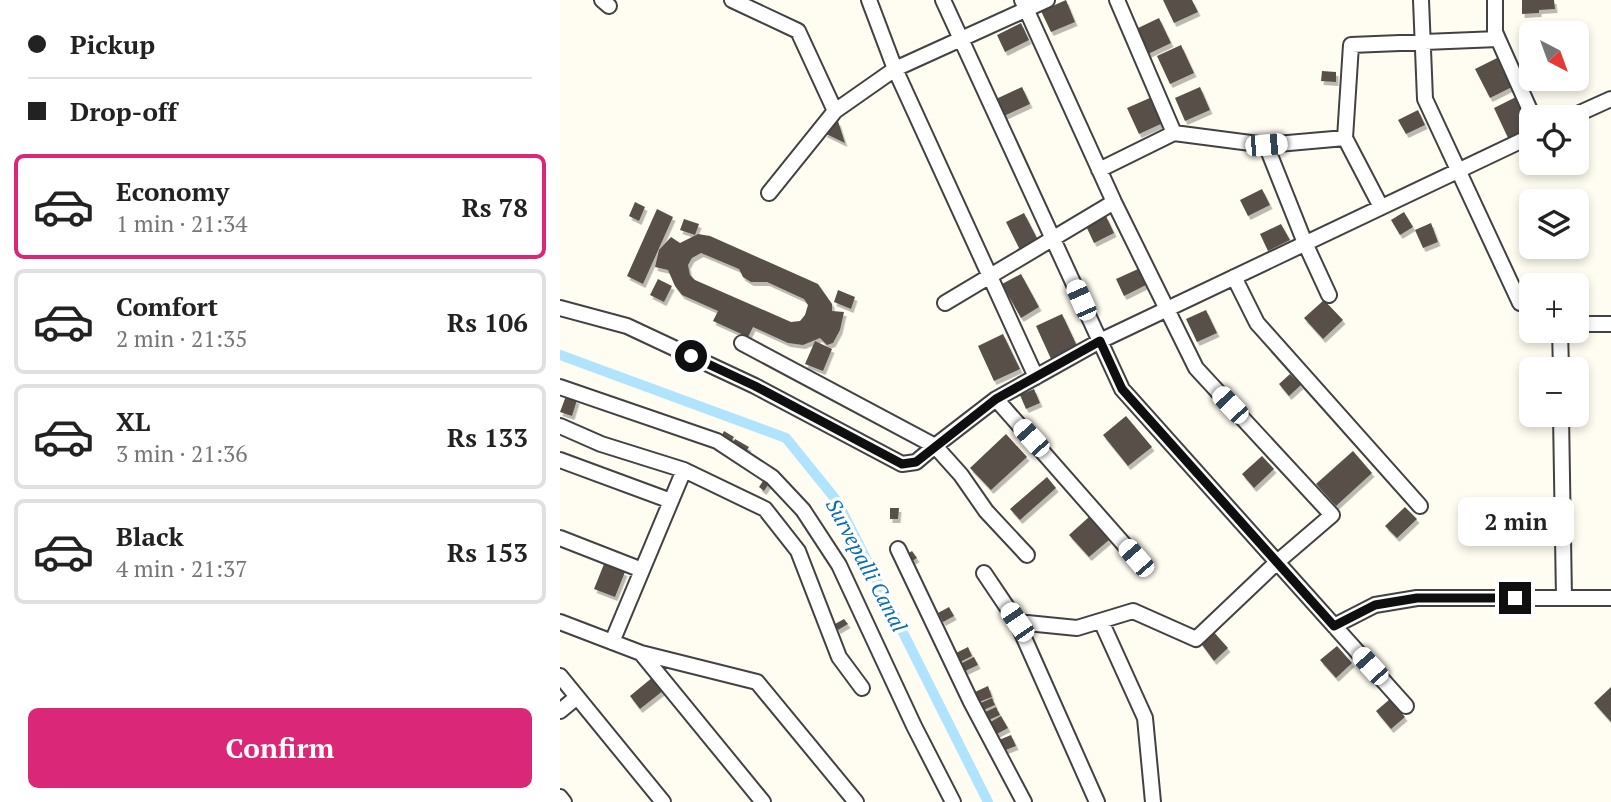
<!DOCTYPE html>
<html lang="en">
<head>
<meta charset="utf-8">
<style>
	:root { --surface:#fff; --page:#f2f2f2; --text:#222; --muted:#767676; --line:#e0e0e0; --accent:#db2777 }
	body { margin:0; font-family:"PT Serif",serif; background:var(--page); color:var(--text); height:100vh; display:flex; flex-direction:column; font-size:26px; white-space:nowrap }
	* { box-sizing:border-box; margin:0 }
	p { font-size:23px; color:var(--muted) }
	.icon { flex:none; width:38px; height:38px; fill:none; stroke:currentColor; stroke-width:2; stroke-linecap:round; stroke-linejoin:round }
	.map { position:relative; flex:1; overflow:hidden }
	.side { display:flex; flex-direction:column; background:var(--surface); width:560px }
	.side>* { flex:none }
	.banner { display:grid; align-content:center; height:154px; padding:0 28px; background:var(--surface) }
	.needle { width:46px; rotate:139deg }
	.buttons { position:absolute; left:959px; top:21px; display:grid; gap:14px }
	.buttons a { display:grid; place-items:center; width:70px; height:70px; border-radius:10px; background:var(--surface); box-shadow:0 4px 10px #0003; font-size:35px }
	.end { position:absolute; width:32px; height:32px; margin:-16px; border:9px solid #0f0f0f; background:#fff; box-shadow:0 0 0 4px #fff }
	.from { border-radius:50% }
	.bubble { position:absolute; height:49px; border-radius:10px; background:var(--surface); box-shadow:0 4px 10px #0003; font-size:23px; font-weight:800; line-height:49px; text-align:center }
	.car { position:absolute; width:21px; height:42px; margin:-21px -10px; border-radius:9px; box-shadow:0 0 5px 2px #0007; background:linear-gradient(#fff 24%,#345 0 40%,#fff 0 76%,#345 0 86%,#fff 0) }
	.banner b { display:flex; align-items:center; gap:24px; height:66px; font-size:26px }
	.banner b+b { border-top:2px solid var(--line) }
	.banner i { width:18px; height:18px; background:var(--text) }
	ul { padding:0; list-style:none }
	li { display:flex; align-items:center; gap:21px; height:105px; margin:0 14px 10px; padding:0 14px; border:4px solid var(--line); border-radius:10px }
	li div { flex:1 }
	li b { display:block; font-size:26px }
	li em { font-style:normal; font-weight:800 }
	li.current { border-color:var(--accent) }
	li>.icon { width:63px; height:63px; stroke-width:1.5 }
	.cta { display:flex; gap:14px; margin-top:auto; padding:14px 28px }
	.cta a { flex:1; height:80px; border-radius:10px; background:var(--accent); color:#fff; font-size:28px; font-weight:800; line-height:80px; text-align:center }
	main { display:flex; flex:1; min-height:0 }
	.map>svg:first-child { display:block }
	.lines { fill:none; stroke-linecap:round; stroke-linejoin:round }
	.canal { stroke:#b0e3fd; stroke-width:10 }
	.building { fill:#594f4a; fill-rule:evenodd; filter:url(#shadow) }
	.minor-casing { stroke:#424242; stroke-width:18 }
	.minor { stroke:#fff; stroke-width:14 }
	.route { stroke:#0f0f0f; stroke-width:9 }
	.labels { text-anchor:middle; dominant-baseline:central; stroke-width:7; stroke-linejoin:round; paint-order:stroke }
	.water-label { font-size:21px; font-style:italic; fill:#0a6eaf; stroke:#fff }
</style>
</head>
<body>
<main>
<section class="side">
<div class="banner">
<b><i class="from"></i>Pickup</b>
<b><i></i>Drop-off</b>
</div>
<ul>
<li class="current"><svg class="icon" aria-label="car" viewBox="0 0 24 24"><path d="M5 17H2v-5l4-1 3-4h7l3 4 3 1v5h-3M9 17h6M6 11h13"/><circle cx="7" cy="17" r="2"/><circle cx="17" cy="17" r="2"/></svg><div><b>Economy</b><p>1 min · 21:34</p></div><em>Rs 78</em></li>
<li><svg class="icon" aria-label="car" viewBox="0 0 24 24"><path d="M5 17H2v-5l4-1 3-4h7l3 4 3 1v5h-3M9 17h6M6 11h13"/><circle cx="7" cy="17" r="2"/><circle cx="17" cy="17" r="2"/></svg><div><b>Comfort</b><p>2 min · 21:35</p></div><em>Rs 106</em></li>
<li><svg class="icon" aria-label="car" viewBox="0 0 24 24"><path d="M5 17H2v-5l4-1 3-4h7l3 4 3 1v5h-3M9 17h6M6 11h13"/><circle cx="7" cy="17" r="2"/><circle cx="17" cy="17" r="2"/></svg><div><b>XL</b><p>3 min · 21:36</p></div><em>Rs 133</em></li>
<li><svg class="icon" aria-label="car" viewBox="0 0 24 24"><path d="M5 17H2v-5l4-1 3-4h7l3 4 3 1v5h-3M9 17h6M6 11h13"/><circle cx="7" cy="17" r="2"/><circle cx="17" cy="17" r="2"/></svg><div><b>Black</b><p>4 min · 21:37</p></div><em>Rs 153</em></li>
</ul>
<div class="cta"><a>Confirm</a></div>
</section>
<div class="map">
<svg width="1051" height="802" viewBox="0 0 1051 802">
	<defs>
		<filter id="shadow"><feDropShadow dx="2.5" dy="4" stdDeviation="0" flood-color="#0004"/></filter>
	</defs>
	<rect width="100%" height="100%" fill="#fffcf1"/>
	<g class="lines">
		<path class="canal" d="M0,355L226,438L277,501L428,802"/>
	</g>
	<path class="building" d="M506,0L515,22L491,32L481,11Z
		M603,0H632L638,12L614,23Z
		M962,0H994L995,9L979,10V13L962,14Z
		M599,18L611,43L588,54L576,29Z
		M461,23L469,40L445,52L437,35Z
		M621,45L634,73L610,84L597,56Z
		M941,56L956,85L930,98L915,69Z
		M762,71L776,72V82L761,81Z
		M462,87L470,104L444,116L436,99Z
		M640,87L650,110L625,121L615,98Z
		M960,95L971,117V129L949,140L934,108Z
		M592,97L603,123L579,134L567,108Z
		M858,110L865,125L846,134L838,120Z
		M278,121L285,143L264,133Z
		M702,189L710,205L688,216L680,200Z
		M75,202L85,207L79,221L69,216Z
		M97,209L113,217L83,284L67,276Z
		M844,212L853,227L840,235L831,220Z
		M464,213L478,240L460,250L446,222Z
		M546,216L554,233L534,243L526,226Z
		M124,219L139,224L135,235L120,230Z
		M871,223L878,242L863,248L855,230Z
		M721,224L730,240L708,251L700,234Z
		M138,234L150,236L258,284L272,304V311L284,312L280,330L273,343L267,345L260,338L243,345L228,343L193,327L188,337L153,321L158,311L122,295L115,286L108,270L95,267L99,250L111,237L120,243ZM141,253L179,269L183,277L191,282H207L244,299L248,305L245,315L240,321L231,322L135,280L130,275L128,265L132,258Z
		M578,269L586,285L564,296L556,279Z
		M461,274L479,307L461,318L442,284Z
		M98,279L112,286L104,302L90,295Z
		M278,290L295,297L291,309L274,302Z
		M764,300L783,320L763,339L744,318Z
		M646,310L657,333L637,342L626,319Z
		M502,314L518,348L492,361L476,326Z
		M443,334L460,369L434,381L418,346Z
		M255,341L272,349L263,371L245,364Z
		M730,374L741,385L729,396L719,384Z
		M474,389L480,403L466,409L460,395Z
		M6,396L17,400L12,416L0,412Z
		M566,416L592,447L568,466L543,435Z
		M164,431L174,437L171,442L161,437Z
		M446,434L467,457L431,490L410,468Z
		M175,439L189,447L185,453L172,444Z
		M793,451L812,473L776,506L756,484Z
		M702,456L714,469L694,488L682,474Z
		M487,477L496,488L460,520L450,509Z
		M205,478L210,482L204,491L199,487Z
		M845,507L857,519L837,538L825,526Z
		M330,508H339L338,519H330Z
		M529,517L549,540L529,557L509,535Z
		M352,551L357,558L349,563L344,556Z
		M44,564L65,572L55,597L34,589Z
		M389,607L394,616L383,622L378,613Z
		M284,619L288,624L278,630L275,624Z
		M652,630L668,648L654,661L640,642Z
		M777,646L792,663L776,678L760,660Z
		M408,647L412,656L400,662L396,653Z
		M414,657L418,665L403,672L400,664Z
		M93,677L104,690L80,709L70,696Z
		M428,686L432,697L419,702L415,692Z
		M1051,687V722L1034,703Z
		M432,698L435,705L419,712L416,705Z
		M830,699L845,717L831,729L816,711Z
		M436,707L440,715L424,722L421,714Z
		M441,716L448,728L433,736L427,724Z
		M451,735L456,746L443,751L439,740Z"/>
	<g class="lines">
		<g class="minor-casing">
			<path id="minor" d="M42,0L49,6
				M172,0L238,31L275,111
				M309,0L335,69L476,377
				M383,0L562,389L846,706
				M557,0L614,133
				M861,0L865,99L960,303
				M935,0V32L973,117
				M1011,117L1051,99
				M706,145L745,243L769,295
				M539,170L614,133L706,145L785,138
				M209,193L275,111L335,69L487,0
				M821,207L785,138L791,45L938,39
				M674,277L697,323L860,506
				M385,303L554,202
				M0,308L67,326L195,386L342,464L356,462L375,446L401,475L426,511L467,555
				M1017,324H1051
				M1000,331L1001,369
				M182,343L375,446L436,399L540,341L971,136
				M0,387L157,441L212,477L243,510L279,565L354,726L393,802
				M436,399L576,558
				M1001,415L1004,598
				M0,426L41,444L124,470L205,509L238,551L279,657L302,688
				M0,460L111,501
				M0,538L82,570
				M338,549L411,702L464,802
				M424,573L457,622L517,628L573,611L636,639L716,563L772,515L636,368L554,202L462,0
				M541,621L585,718L593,802
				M0,622L81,653L197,682L296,802
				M457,622L537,802
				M774,626L815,605L857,598H1051
				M52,642L124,470
				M81,653L203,802
				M0,676L103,802
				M0,711L17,697
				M0,797L4,802"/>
		</g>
		<use href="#minor" class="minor"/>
	</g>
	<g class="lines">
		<path class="route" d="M131,356L195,386L342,464L356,462L436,399L540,341L562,389L774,626L815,605L857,598H955"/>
	</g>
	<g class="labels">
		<g class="water-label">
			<text transform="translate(307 565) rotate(62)">Survepalli Canal</text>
		</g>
	</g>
</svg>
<div class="buttons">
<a><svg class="needle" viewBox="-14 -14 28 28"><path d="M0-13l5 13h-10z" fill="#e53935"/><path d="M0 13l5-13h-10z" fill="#767676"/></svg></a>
<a><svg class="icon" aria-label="locate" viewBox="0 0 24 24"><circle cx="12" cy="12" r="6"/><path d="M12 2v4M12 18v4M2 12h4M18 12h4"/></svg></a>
<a><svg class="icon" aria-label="layers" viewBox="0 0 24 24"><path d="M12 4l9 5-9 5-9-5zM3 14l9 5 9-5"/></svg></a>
<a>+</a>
<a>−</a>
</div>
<i class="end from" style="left:131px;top:356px"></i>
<i class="end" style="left:955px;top:598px"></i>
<div class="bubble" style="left:898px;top:497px;width:116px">2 min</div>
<i class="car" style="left:706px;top:145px;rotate:85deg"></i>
<i class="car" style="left:521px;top:300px;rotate:336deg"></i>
<i class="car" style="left:670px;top:405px;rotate:317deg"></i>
<i class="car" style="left:471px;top:438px;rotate:318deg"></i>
<i class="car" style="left:576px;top:558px;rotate:319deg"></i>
<i class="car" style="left:457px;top:622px;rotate:326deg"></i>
<i class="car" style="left:810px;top:666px;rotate:318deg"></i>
</div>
</main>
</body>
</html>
